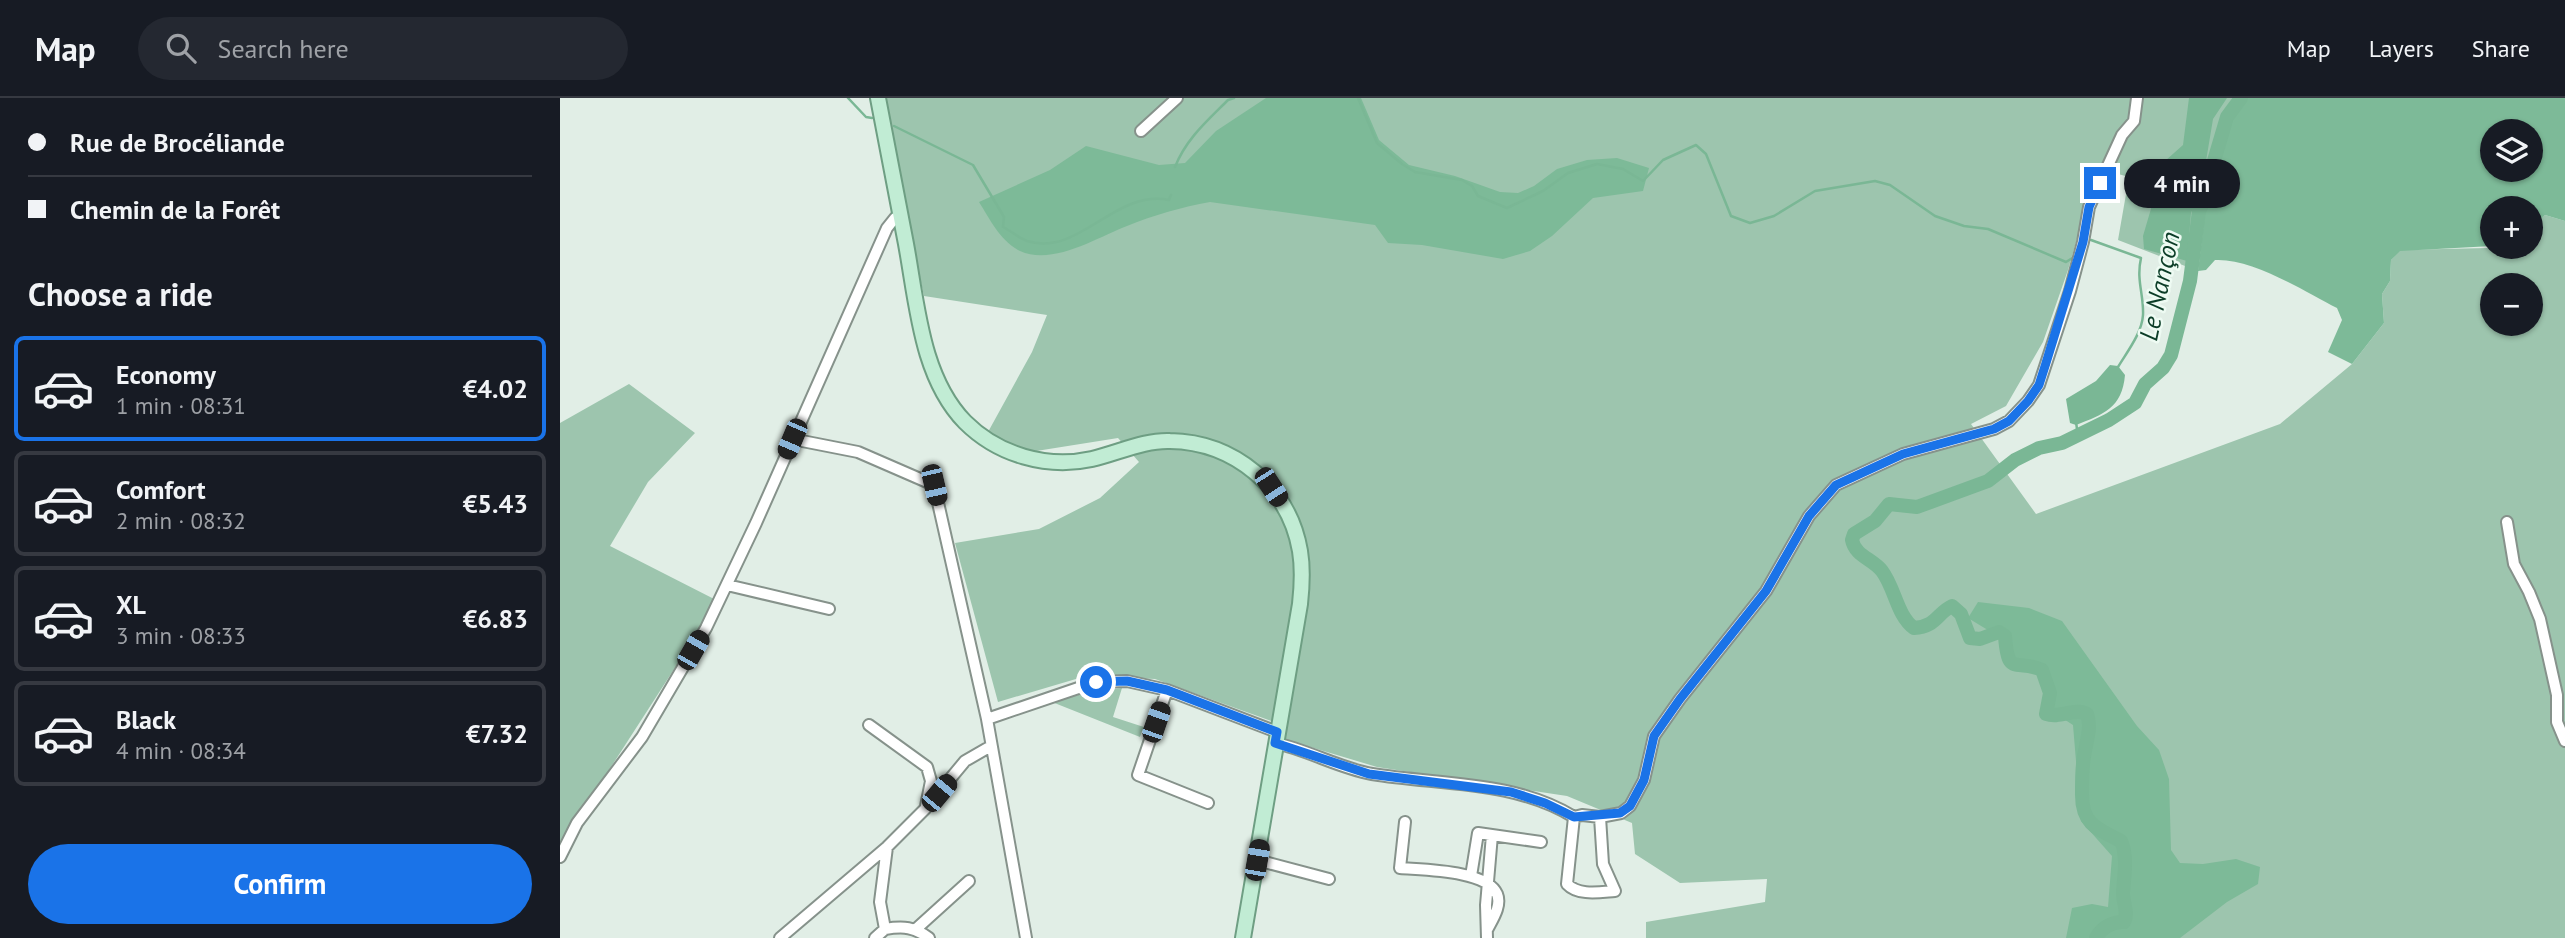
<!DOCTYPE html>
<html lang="en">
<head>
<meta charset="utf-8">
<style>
	:root { --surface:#171b24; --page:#242831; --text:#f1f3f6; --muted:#9ea1a6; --line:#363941; --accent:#1a73e8 }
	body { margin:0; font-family:"PT Sans",sans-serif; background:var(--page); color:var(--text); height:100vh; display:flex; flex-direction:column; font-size:26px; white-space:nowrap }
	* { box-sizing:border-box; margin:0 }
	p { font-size:23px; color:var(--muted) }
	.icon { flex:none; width:38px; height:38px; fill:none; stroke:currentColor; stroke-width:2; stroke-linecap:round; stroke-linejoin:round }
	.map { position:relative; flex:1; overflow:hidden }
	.sheet { display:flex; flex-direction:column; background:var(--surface); width:560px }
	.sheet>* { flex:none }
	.hud { display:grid; align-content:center; height:154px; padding:0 28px; background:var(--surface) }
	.tools { position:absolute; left:1920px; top:21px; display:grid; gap:14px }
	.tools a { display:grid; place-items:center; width:63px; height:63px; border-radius:50%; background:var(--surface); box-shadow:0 2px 5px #0004; font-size:35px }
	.end { position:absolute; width:32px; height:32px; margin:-16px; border:9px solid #1a73e8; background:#fff; box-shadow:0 0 0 4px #fff }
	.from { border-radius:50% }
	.bubble { position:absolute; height:49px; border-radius:24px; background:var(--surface); box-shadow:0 2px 5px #0004; font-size:23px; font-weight:600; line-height:49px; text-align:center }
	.car { position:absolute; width:21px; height:42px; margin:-21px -10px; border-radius:9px; box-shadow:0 0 5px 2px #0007; background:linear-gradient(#222 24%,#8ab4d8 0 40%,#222 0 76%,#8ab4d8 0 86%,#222 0) }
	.hud b { display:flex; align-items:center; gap:24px; height:66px; font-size:26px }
	.hud b+b { border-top:2px solid var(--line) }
	.hud i { width:18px; height:18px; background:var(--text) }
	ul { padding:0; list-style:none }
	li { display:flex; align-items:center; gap:21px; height:105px; margin:0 14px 10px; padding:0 14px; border:4px solid var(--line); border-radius:10px }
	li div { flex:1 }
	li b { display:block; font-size:26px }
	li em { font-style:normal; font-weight:600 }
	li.active { border-color:var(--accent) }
	li>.icon { width:63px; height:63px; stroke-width:1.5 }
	h2 { padding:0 28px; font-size:32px; line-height:84px }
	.primary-button { display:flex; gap:14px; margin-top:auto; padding:14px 28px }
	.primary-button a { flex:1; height:80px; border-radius:42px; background:var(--accent); color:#fff; font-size:28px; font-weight:600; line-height:80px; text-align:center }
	header { display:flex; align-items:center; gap:42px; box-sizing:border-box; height:98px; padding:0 35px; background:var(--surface); border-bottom:2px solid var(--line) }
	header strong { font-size:33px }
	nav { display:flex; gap:38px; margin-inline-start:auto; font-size:24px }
	.search { width:490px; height:63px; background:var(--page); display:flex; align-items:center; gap:18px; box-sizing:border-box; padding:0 24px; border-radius:38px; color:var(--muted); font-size:26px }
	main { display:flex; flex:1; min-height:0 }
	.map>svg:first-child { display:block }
	.green { fill:#9dc5ae; fill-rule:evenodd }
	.forest { fill:#7dba98; fill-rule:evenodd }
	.water { fill:#7ab795 }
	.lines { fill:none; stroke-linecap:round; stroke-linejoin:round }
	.stream { stroke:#7ab795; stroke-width:2.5 }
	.river { stroke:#7ab795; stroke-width:14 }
	.minor-casing { stroke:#86928b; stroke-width:14 }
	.major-casing { stroke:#6e9e83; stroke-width:18 }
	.minor { stroke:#fff; stroke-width:10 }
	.major { stroke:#c1ecd4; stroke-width:14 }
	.route { stroke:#1a73e8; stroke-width:9 }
	.labels { text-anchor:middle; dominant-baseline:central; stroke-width:5; stroke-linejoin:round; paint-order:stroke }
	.water-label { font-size:26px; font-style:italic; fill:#0b3d27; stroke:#eefbf3 }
</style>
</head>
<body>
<header>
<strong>Map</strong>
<div class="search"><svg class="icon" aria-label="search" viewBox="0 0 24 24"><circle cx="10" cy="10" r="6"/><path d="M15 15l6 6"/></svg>Search here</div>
<nav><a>Map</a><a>Layers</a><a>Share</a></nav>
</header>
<main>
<section class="sheet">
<div class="hud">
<b><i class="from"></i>Rue de Brocéliande</b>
<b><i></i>Chemin de la Forêt</b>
</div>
<h2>Choose a ride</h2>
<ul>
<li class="active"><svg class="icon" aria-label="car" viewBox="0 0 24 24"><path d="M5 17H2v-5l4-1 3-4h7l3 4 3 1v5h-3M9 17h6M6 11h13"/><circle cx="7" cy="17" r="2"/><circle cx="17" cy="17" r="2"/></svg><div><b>Economy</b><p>1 min · 08:31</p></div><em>€4.02</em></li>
<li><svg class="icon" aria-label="car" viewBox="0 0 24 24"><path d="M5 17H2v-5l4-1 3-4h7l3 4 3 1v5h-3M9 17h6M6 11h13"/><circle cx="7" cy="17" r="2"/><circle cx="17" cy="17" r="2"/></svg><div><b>Comfort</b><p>2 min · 08:32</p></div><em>€5.43</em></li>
<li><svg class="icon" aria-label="car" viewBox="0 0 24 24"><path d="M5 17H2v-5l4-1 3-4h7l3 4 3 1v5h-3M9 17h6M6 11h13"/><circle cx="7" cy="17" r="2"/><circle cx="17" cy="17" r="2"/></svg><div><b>XL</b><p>3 min · 08:33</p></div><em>€6.83</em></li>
<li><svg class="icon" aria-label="car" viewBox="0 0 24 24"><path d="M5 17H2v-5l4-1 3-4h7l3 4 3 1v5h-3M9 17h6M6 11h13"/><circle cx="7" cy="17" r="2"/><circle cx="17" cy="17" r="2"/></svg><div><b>Black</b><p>4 min · 08:34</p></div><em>€7.32</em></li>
</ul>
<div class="primary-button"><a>Confirm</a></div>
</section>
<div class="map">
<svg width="2005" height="840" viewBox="0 0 2005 840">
	<rect width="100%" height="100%" fill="#e1eee6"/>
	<path class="green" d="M320,0H1676L1649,82L1638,173L1558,142L1569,79L1540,71L1531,92L1508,172L1483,244L1446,308L1411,326L1476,416L1720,326L1792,266L1824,225L1822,196L1830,183L1831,162L1840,152L1970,149C1971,132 1970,126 1985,117L2005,123V840H1086V824L1205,804L1207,781L1120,785L1075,756L1072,725L1007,698L817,669L727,642L714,624L595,581L526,578L438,604L395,445L479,431L540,400L579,364L558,340L470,354L449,347L428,334L472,254L487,217L364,198ZM1932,187H1970V226H1932Z
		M69,286L135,335L88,384L50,448L158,503L0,748V325Z
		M562,590L553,619L590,631L589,635L582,633L580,639L492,604L533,593Z"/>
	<path class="forest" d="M706,0H801L819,42L849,67L895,78L940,94L958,95L974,88L997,71L1027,62L1057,60L1089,70L1083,93L1033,100L992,138L970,153L943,161L862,147L828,145L815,127L650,104C622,109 594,117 567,128C538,139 493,168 460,153C440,143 430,121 419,104L490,72L526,48L599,67L625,65L656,33Z
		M1676,0H2005V123L1985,117L1971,128L1970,110H1932V148L1840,153L1831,162L1830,183L1822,196L1824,225L1792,266L1768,254L1782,222L1777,210C1744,193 1692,160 1655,162L1646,172L1638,173L1649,82ZM1970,33V72H1932V33Z
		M1418,504L1469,510L1502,523L1577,628L1599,652L1609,681L1611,752L1620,765L1643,766L1676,761L1700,769L1698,786L1667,804L1620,840H1506L1512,810L1532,806L1548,809L1552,758L1521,723L1513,627L1490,612L1486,589L1478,575L1455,572L1445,559L1441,540L1408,520Z"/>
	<path class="water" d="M1629,0H1667L1653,21L1641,93L1631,115L1627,163L1584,151L1583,138L1605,63L1623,47Z
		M1550,267L1558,268L1565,277C1562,310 1544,316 1516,327L1510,325L1506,301L1536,283Z"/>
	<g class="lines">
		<path class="stream" d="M288,0L306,19L312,20
			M798,0L817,45L842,66L855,74L902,82L912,88L918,98L947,110L983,93L1008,75L1037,66L1063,71L1083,83L1103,62L1136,47L1146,56L1171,118L1190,125L1214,118L1255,93L1315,83L1330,87L1375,118L1404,128L1428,131L1506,164L1514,159
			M334,28L413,67L444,119L443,129C451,133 459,140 467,143C520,159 554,91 609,102L611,97
			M615,69C626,41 647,23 668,2L674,0
			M1531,142L1581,160C1576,182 1584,197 1583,217C1582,235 1567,254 1558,269
			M1516,324L1518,338"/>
		<path class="river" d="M1536,840C1541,830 1553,823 1564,824C1569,815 1563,806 1563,795C1564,778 1568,759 1561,743C1537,731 1522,726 1522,697C1522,680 1522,665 1526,648C1528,637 1531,627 1527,616C1515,609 1500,621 1486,616L1490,595L1482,572C1455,560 1448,580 1445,538L1439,534L1420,541L1410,540L1401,516L1392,508C1377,515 1376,529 1354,530C1337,518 1335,490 1322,473C1313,461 1295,458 1292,442L1294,436L1315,423L1329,406L1357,409L1417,387L1428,383L1455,362L1479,350L1502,345L1549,322L1575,305L1585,286L1603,270L1611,257L1630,183L1639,113L1648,94L1651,73L1667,19L1681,0"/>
		<g class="minor-casing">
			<path id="minor" d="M581,33L617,0
				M232,341L298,354L374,387L427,621L466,840
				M1947,424L1954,466L1969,494L1980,521L1997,597V624L2005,643
				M167,487L269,511
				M607,592L578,677L648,705
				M427,621L536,584L567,583L607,592L717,634
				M309,627L367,669L371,683L366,708
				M715,645C748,652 779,670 812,676C879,687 954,682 1014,719L1022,717L1040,719L1061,715L1070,708L1084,682L1094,638L1120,601L1206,493L1249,418L1276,387L1343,356L1434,331L1449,323L1468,303L1479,287L1510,193L1523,144L1529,109L1562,37L1574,23L1577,0
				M1014,719L1007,786C1018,798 1040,794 1055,793L1043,766L1040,719
				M845,724L840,770C863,772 927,772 937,796C942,808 932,822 927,832
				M0,759L17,725L82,639L146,530L196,425L327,130L335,120L341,118
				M697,762L769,781
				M911,778L918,735L932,737
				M325,831C344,828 354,829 369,840
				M356,831L409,783
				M220,840L327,749L365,711L405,663L431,648
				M315,840L325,831L320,804L327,749
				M927,840L926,807L932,737L981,744"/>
		</g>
		<g class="major-casing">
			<path id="major" d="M318,0C327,49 337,97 346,146C357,205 361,279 405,324C438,357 487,371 532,361C558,355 584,342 610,343C674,344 729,389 740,453C743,471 742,488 740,506L683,840"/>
		</g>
		<use href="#minor" class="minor"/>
		<use href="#major" class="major"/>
	</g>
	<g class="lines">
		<path class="route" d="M536,584L567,583L607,592L717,634L715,645L809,676L951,694L985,705L1014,719L1060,715L1070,708L1084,682L1094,638L1120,601L1206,493L1249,418L1276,387L1343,356L1434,331L1449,323L1468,303L1479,287L1486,265L1523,144L1529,109L1540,85"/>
	</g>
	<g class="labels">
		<g class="water-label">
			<text transform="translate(1599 188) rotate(-78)">Le Nançon</text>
		</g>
	</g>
</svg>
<div class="tools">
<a><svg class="icon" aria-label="layers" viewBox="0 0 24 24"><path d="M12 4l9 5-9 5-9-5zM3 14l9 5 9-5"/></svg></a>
<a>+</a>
<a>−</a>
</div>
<i class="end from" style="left:536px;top:584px"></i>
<i class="end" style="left:1540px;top:85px"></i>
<div class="bubble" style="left:1564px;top:61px;width:116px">4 min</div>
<i class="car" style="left:232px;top:341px;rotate:203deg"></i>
<i class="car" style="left:374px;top:387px;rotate:167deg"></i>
<i class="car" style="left:711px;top:389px;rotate:147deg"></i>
<i class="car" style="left:133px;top:552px;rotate:30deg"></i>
<i class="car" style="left:596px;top:624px;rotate:19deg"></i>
<i class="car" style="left:379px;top:695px;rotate:40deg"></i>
<i class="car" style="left:697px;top:762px;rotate:10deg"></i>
</div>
</main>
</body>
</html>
